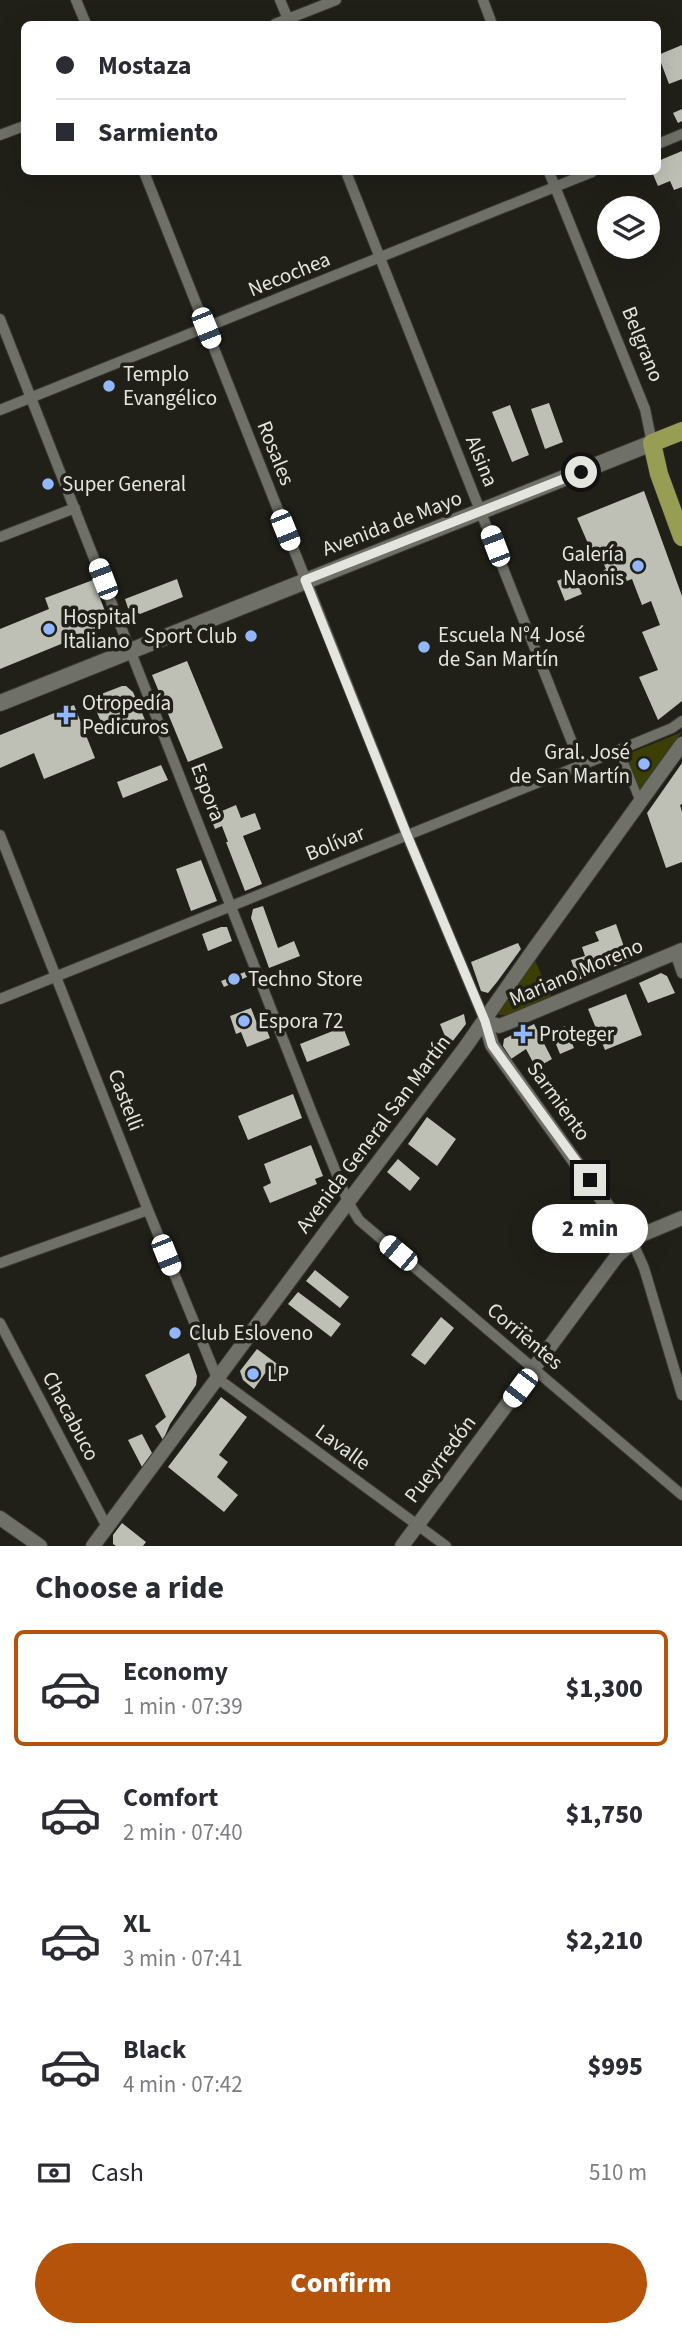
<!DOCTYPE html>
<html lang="en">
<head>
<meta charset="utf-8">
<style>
	:root { --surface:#fff; --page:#f2f2f3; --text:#2b2b33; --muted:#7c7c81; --line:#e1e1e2; --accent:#b45309 }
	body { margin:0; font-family:"Source Sans 3",sans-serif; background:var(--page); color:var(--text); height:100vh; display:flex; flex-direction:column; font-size:26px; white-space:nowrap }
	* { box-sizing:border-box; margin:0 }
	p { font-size:23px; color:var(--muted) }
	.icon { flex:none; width:38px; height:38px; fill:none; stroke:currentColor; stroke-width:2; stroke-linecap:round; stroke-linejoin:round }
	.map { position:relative; height:1546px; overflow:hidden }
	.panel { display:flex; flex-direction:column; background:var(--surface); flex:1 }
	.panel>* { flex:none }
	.top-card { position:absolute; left:21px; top:21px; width:640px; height:154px; border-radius:10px; box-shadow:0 7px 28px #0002; display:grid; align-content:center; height:154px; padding:0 35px; background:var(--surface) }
	.fabs { position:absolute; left:597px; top:196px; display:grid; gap:14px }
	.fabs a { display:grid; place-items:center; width:63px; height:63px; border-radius:50%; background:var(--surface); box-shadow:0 7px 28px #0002; font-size:35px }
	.end { position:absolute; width:32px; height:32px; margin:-16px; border:9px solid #e4e5df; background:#111; box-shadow:0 0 0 4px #111 }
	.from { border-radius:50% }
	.bubble { position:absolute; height:49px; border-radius:24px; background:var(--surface); box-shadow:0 7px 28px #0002; font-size:23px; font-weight:800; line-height:49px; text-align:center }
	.car { position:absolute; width:21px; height:42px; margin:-21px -10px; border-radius:9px; box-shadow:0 0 5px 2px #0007; background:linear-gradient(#fff 24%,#345 0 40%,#fff 0 76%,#345 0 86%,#fff 0) }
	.top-card b { display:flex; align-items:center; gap:24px; height:66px; font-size:26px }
	.top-card b+b { border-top:2px solid var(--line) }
	.top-card i { width:18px; height:18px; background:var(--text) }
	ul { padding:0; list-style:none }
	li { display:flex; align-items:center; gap:21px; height:116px; margin:0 14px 10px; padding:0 21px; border:4px solid transparent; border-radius:10px }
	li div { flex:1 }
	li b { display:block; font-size:26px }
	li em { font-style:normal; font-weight:800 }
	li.active { border-color:var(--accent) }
	li>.icon { width:63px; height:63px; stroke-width:1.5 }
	h2 { padding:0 35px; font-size:32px; line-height:84px }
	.pay { display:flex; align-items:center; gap:18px; height:77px; padding:0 35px; font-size:26px }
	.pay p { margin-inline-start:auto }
	.button { display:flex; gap:14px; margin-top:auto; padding:14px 35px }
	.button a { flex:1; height:80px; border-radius:42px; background:var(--accent); color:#fff; font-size:28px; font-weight:800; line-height:80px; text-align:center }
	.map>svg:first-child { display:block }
	.green { fill:#3b3e05 }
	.building { fill:#bebfb5 }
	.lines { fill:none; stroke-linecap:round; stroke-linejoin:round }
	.pedestrian-casing { stroke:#393a34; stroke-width:10 }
	.minor-casing { stroke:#393a34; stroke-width:12 }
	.tertiary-casing { stroke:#393a34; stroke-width:16 }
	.secondary-casing { stroke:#393a34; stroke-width:18 }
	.primary-casing { stroke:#393a34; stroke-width:19 }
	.pedestrian { stroke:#6f7067; stroke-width:8 }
	.minor { stroke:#6f7067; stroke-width:10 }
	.tertiary { stroke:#6f7067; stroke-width:14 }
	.secondary { stroke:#6f7067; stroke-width:16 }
	.primary { stroke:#979d52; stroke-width:18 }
	.route { stroke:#e4e5df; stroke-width:9 }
	.poi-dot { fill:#93b7fd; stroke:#202019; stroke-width:2.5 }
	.labels { text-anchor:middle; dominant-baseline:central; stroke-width:7; stroke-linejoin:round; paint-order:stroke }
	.street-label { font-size:21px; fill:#e4e5df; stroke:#202019 }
	.poi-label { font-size:21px; fill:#e4e5df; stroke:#202019; text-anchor:start }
</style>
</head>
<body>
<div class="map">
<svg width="682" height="1546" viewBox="0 0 682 1546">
	<rect width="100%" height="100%" fill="#202019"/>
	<path class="green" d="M682,732L652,775L633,796L618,758Z
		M534,958L551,996L510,1015H499L497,1010Z"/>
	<path class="building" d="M682,45V79L669,84L658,55Z
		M682,109V121L678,123L673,113Z
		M682,151V187L674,190L670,181L658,186L652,172H658V161Z
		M549,403L563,442L545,449L531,409Z
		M510,405L529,455L512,462L492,412Z
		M644,491L682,596V701L658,720L639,677L658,670L642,632L660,625L651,601L642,605L632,579L611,587L603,571L606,569L599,552L593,555L577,518Z
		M573,574L582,594L565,601L557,581Z
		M177,579L183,597L140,614L128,608L125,599Z
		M93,580L110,624L0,669V629L49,609L45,598Z
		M187,661L223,748L188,762L152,675Z
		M122,686H126L133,692L146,722L126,730L123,722L104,729L91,698Z
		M74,705L95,758L44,779L34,753L0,768V735Z
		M682,763V804L680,805L682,812V862L666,868L647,813Z
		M161,765L168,780L123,798L117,782Z
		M236,805L241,818L255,813L261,829L243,836L262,884L245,891L226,842H228L222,826L215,829L210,816Z
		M201,860L217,901L191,911L176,869Z
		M263,906L278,948L294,941L300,956L269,968L251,918L253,909Z
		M616,924L629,961L578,980L571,960L585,956L582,947L599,941L595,932Z
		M221,927H227L232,941L208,951L202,934Z
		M518,943L521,949L497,982L488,993L481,991L471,962Z
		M245,972L247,977L224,987L221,981Z
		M661,973L667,976L675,993L648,1003L639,983Z
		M626,994L642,1035L605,1050L588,1009Z
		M251,1008L258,1026L264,1023L270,1038L247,1047L241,1032L236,1034L230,1016Z
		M464,1014L466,1024L449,1046L440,1024Z
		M534,1024L552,1059L536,1068L526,1049L511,1059L503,1046L504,1039Z
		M565,1026L574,1048L560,1054L551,1032Z
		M343,1027L350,1045L307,1062L300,1044Z
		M293,1094L302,1118L248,1140L238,1116Z
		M427,1117L456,1139L437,1166L408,1144Z
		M311,1145L323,1176L315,1179L317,1184L270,1203L263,1187L271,1183L264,1164Z
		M398,1159L420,1178L410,1191L387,1172Z
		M591,1205L597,1212L591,1217L611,1240L604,1248L569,1222Z
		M315,1270L349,1297L340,1308L306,1281Z
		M298,1292L341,1324L331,1337L288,1304Z
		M441,1317L454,1328L425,1365L411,1355Z
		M521,1322L533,1331L523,1343L511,1334Z
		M257,1349L280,1366L273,1376L266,1372L254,1389L243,1380L240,1371Z
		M189,1353L197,1376L196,1385L170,1424L163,1440L155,1426L166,1417L145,1375Z
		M221,1397L247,1417L219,1455L228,1462L217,1477L238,1495L224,1512L168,1467Z
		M142,1434L152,1453L142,1467L128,1440Z
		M122,1523L146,1542L143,1546H116L113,1544V1535Z"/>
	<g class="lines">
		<g class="pedestrian-casing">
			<path id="pedestrian" d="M619,750L640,802"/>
		</g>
		<g class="minor-casing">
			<path id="minor" d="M76,0L86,24
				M280,0L290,24
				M483,0L492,24
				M275,24L336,0
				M0,135L24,126
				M658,144L682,134
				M144,172L407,835L485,1021
				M346,172L581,765
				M549,172L645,409L652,443
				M0,319L312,1113L348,1202L359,1220L682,1495
				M0,410L592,172
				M0,537L75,508
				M0,835L148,1210L217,1378L446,1546
				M675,953L682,973
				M0,999L619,750L672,728L682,721
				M632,1241L644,1268L682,1395
				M0,1263L148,1210
				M0,1323L107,1527"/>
		</g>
		<g class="tertiary-casing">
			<path id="tertiary" d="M485,1021L492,1045L632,1241
				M485,1021L499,1026L507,1023L682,950
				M0,1518L40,1546
				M93,1546L348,1202L464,1049L534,949L682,744
				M402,1546L617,1256L639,1236L682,1218"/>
		</g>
		<g class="secondary-casing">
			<path id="secondary" d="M0,703L652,443"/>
		</g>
		<g class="primary-casing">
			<path id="primary" d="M682,431L652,443L659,474L682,537"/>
		</g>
		<use href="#pedestrian" class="pedestrian"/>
		<use href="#minor" class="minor"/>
		<use href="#tertiary" class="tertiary"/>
		<use href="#secondary" class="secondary"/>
		<use href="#primary" class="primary"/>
	</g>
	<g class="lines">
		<path class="route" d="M581,472L305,580L407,835L485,1021L492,1045L590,1180"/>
	</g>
	<g class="poi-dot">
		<circle cx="109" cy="386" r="7"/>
		<circle cx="48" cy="484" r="7"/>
		<circle cx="638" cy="566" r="7"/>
		<circle cx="49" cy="629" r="7"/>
		<circle cx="251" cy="636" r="7"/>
		<circle cx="424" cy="647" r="7"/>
		<path d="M62.5 704.5h7v7h7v7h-7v7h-7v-7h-7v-7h7z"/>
		<circle cx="644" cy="764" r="7"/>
		<circle cx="234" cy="979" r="7"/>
		<circle cx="244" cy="1021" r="7"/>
		<path d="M519.5 1023.5h7v7h7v7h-7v7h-7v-7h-7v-7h7z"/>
		<circle cx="175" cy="1333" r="7"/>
		<circle cx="253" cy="1374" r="7"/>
	</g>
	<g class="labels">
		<g class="street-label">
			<text transform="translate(289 274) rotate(-22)">Necochea</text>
			<text transform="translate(643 344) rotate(68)">Belgrano</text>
			<text transform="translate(276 453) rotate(68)">Rosales</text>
			<text transform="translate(482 461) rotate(68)">Alsina</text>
			<text transform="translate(392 523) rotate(-21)">Avenida de Mayo</text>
			<text transform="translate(208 792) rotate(69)">Espora</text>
			<text transform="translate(335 843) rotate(-22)">Bolívar</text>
			<text transform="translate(576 972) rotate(-23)">Mariano Moreno</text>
			<text transform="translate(126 1100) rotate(69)">Castelli</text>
			<text transform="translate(559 1101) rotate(54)">Sarmiento</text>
			<text transform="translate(373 1134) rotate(-53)">Avenida General San Martín</text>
			<text transform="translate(525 1336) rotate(40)">Corrientes</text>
			<text transform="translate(71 1416) rotate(62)">Chacabuco</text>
			<text transform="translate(343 1447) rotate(36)">Lavalle</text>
			<text transform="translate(440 1459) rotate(-53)">Pueyrredón</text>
		</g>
		<g class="poi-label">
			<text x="123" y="374">Templo<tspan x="123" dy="24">Evangélico</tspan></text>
			<text x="62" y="484">Super General</text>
			<text x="624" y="554" text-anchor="end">Galería<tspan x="624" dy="24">Naonis</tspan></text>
			<text x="63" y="617">Hospital<tspan x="63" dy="24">Italiano</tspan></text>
			<text x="438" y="635">Escuela N°4 José<tspan x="438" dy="24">de San Martín</tspan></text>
			<text x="237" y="636" text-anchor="end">Sport Club</text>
			<text x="82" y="703">Otropedía<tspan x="82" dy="24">Pedicuros</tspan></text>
			<text x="630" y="752" text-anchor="end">Gral. José<tspan x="630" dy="24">de San Martín</tspan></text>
			<text x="248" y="979">Techno Store</text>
			<text x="258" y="1021">Espora 72</text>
			<text x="539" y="1034">Proteger</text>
			<text x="189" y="1333">Club Esloveno</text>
			<text x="267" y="1374">LP</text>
		</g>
	</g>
</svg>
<div class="fabs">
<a><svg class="icon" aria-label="layers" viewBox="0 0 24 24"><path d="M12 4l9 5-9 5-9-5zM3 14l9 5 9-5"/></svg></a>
</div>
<i class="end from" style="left:581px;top:472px"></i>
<i class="end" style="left:590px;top:1180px"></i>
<div class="bubble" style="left:532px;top:1204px;width:116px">2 min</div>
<i class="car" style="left:206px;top:328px;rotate:158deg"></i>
<i class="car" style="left:285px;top:530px;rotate:158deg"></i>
<i class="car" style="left:495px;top:546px;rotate:339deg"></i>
<i class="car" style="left:103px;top:579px;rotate:339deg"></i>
<i class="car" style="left:398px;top:1253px;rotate:310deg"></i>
<i class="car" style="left:166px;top:1255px;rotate:158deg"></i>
<i class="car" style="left:520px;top:1388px;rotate:217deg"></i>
<div class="top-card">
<b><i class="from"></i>Mostaza</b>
<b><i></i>Sarmiento</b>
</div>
</div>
<section class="panel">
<h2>Choose a ride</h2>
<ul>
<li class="active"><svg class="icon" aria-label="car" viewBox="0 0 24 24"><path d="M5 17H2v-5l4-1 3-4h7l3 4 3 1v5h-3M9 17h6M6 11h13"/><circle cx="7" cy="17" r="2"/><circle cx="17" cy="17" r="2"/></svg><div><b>Economy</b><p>1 min · 07:39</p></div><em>$1,300</em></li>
<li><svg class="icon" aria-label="car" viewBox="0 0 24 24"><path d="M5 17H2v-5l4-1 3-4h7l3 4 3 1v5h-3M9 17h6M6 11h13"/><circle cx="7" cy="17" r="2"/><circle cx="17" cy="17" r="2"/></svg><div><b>Comfort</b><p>2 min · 07:40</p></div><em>$1,750</em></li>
<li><svg class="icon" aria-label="car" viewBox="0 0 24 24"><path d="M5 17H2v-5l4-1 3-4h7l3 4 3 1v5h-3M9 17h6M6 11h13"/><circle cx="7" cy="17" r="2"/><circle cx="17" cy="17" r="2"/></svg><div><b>XL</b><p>3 min · 07:41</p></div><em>$2,210</em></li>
<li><svg class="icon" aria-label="car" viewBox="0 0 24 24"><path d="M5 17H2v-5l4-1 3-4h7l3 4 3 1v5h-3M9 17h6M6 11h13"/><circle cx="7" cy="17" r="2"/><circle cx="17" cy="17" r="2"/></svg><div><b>Black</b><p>4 min · 07:42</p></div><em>$995</em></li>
</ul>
<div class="pay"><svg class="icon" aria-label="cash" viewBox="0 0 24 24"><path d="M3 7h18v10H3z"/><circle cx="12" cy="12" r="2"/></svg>Cash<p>510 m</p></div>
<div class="button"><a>Confirm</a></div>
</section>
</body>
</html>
